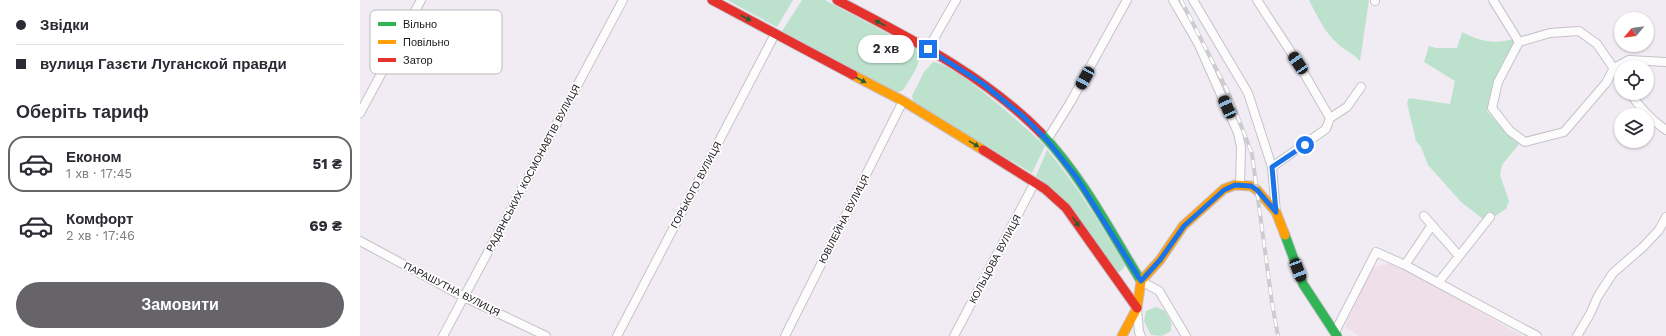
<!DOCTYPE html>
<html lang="uk">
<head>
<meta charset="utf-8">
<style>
	:root { --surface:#fff; --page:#f7f7f7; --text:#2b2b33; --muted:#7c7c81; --line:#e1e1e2; --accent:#666369 }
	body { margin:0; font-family:"Work Sans",sans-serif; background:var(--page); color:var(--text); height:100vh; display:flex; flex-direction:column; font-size:15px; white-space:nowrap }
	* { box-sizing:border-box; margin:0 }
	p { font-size:13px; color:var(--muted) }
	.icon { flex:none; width:22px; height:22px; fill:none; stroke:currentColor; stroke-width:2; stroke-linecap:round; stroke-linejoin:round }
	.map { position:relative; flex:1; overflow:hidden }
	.drawer { display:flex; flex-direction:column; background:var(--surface); width:360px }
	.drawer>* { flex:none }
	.top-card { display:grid; align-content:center; height:88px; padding:0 16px; background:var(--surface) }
	.needle { width:26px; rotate:241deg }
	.buttons { position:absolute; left:1254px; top:12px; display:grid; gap:8px }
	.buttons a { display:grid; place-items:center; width:40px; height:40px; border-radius:50%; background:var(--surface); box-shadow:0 1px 3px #0004; font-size:20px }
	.end { position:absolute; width:18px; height:18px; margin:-9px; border:5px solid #1a73e8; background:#fff; box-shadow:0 0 0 2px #fff }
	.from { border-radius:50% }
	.bubble { position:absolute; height:28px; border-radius:14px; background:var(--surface); box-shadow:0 1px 3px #0004; font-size:13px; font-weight:700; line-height:28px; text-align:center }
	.car { position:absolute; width:12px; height:24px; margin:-12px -6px; border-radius:5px; box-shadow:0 0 3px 1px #0007; background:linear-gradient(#222 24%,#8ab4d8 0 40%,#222 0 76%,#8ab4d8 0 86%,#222 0) }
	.top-card b { display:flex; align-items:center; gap:14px; height:38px; font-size:15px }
	.top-card b+b { border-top:1px solid var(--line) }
	.top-card i { width:10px; height:10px; background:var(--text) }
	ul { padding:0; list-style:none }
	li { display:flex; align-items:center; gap:12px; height:56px; margin:0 8px 6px; padding:0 8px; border:2px solid transparent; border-radius:16px }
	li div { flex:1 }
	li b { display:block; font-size:15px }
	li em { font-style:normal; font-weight:700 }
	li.active { border-color:var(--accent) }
	li>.icon { width:36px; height:36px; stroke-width:1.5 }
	h2 { padding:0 16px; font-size:18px; line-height:48px }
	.action { display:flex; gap:8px; margin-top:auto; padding:8px 16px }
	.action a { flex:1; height:46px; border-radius:24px; background:var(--accent); color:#fff; font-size:16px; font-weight:700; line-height:46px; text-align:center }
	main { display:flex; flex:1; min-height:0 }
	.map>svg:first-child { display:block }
	.industrial { fill:#eedfe9 }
	.green { fill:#bce2ce }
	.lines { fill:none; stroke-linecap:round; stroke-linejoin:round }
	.street-casing { stroke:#c6c2c8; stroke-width:10 }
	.fast-casing { stroke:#c6c2c8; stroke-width:11 }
	.slow-casing { stroke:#c6c2c8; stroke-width:11 }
	.jam-casing { stroke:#c6c2c8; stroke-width:11 }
	.street { stroke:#fdfcfd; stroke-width:8 }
	.fast { stroke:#30b455; stroke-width:9 }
	.slow { stroke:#ff9f0a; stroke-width:9 }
	.jam { stroke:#e5322d; stroke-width:9 }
	.rail-casing { stroke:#cccbce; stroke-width:4 }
	.rail { stroke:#fff; stroke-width:2.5; stroke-dasharray:8; stroke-linecap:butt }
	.oneway { fill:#245f37 }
	.route { stroke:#1a73e8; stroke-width:5 }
	.labels { text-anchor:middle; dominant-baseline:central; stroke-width:3.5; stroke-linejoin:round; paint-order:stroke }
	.street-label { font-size:10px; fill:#1b191e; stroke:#fff }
	.key { fill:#fff; stroke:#bbbabc; stroke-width:1 }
	.key-label { font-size:11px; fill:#1b191e }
</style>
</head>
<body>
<main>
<section class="drawer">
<div class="top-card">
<b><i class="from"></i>Звідки</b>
<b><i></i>вулиця Газєти Луганской правди</b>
</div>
<h2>Оберіть тариф</h2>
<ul>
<li class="active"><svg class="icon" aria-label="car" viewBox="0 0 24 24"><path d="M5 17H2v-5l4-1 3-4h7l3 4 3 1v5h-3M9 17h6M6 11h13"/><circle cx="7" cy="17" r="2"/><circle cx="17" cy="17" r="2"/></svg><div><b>Економ</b><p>1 хв · 17:45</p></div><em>51 ₴</em></li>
<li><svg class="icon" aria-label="car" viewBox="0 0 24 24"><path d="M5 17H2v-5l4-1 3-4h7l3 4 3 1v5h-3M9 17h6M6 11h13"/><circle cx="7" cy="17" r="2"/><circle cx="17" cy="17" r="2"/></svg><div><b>Комфорт</b><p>2 хв · 17:46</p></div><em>69 ₴</em></li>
</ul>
<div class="action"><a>Замовити</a></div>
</section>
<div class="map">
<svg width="1306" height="336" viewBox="0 0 1306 336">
	<rect width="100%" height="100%" fill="#f1ecf4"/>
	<path class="industrial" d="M1031,263L1055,274L1162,336H999L985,327L1011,268Z"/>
	<path class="green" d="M367,0H433L417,27Z
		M442,0H465L558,50C563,64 550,78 543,90L539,92L532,91L422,31Z
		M949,0H1009L1000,61C993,53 984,50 977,43C965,33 956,14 949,0Z
		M1102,32C1122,42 1133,44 1154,39L1155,43L1134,81L1127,111L1147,134L1160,143L1142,165L1140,175L1149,201L1146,209L1135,216L1129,211L1123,219L1101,202L1068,165L1061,147L1056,141L1047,103L1049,98L1090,104L1095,81L1064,62L1069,46L1076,48H1097Z
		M573,62C594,63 668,129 685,146L672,173L556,104L553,100L552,96L564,72Z
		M687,150C718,186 741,226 765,265L763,269L759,272L755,271C731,234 713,201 676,176Z
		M796,307L805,311L811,322V331L802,336L791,335L784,321L786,311Z"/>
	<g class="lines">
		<g class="street-casing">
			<path id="street" d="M813,0L838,43L878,133L881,147L880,185
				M833,0L888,93L912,167L916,212
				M897,0L938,63L970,118
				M1015,0V1
				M1133,0L1159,42L1138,82L1132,108L1150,131L1165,142L1204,132L1246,83L1254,68L1269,60L1306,62
				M1159,42L1190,33L1219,31L1237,44L1261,79
				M568,49L596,0
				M1270,93C1280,108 1291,120 1306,130
				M0,113L61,0
				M687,140L710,103L767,0
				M912,167L966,129L970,118L987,107L1001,87
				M1064,216L1099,256
				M0,241L104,297L186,336
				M1045,265L1072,225
				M781,281L799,291L826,336
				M1078,283L1130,217
				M777,308L779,332L781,336
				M975,332L1016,252L1045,265L1177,336
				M83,336L263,0
				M257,336L415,34
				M425,336L543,101
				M594,336L675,182
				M1217,336L1230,314L1238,296L1253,273L1283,247L1299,230L1306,217"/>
		</g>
		<g class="fast-casing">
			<path id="fast" d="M681,133C722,176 750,231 781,281
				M925,235L943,284L977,336"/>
		</g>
		<g class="slow-casing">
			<path id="slow" d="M493,75L543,101L623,150
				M762,336L777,308L781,281L800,260L823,226L864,189L875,185L891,186L897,190L916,212L925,235"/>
		</g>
		<g class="jam-casing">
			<path id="jam" d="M352,0L493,75
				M477,0C549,38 623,74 681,133
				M623,150L685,189L706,208L777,308"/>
		</g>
		<use href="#street" class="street"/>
		<use href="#fast" class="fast"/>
		<use href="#slow" class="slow"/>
		<use href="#jam" class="jam"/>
		<g class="rail-casing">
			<path id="rail" d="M821,0L869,94L892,154L912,303L918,336"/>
		</g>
		<use href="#rail" class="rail"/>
	</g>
	<defs><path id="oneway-solid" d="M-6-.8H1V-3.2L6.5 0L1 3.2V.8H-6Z"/></defs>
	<g class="oneway">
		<use href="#oneway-solid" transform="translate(386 18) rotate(28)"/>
		<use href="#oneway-solid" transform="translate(520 23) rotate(-152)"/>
		<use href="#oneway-solid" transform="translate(501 80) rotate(28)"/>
		<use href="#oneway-solid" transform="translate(614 144) rotate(31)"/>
		<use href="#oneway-solid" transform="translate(716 222) rotate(55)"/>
	</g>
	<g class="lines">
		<path class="route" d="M568,49L622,83L664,117L687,140L717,178L781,281L800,260L824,226L864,190L875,185L891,186L897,190L916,212L912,167L945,145"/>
	</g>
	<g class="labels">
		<g class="street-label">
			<text transform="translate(173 168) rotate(-62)">РАДЯНСЬКИХ КОСМОНАВТІВ ВУЛИЦЯ</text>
			<text transform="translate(336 185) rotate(-62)">ГОРЬКОГО ВУЛИЦЯ</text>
			<text transform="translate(484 219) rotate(-63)">ЮВІЛЕЙНА ВУЛИЦЯ</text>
			<text transform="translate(635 259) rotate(-62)">КОЛЬЦОВА ВУЛИЦЯ</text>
			<text transform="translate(92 289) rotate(27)">ПАРАШУТНА ВУЛИЦЯ</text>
		</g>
	</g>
	<rect x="10" y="10" width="132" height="64" rx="6" class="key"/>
	<rect x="18" y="22" width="18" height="4" fill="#30b455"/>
	<rect x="18" y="40" width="18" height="4" fill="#ff9f0a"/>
	<rect x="18" y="58" width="18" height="4" fill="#e5322d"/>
	<g class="key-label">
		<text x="43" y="28">Вільно</text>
		<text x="43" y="46">Повільно</text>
		<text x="43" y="64">Затор</text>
	</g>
</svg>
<div class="buttons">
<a><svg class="needle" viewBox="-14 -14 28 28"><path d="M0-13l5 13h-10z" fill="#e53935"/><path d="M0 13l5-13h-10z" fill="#7c7c81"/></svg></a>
<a><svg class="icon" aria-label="locate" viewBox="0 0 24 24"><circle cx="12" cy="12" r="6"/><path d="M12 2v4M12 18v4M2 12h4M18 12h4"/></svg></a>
<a><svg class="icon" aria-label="layers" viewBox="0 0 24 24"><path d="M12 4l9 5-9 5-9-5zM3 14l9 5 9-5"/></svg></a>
</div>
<i class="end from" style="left:945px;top:145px"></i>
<i class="end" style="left:568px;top:49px"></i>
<div class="bubble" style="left:498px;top:35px;width:56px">2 хв</div>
<i class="car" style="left:938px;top:63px;rotate:326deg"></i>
<i class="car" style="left:725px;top:78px;rotate:209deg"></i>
<i class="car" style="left:867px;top:107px;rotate:336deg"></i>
<i class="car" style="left:938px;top:270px;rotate:159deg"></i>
</div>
</main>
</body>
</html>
